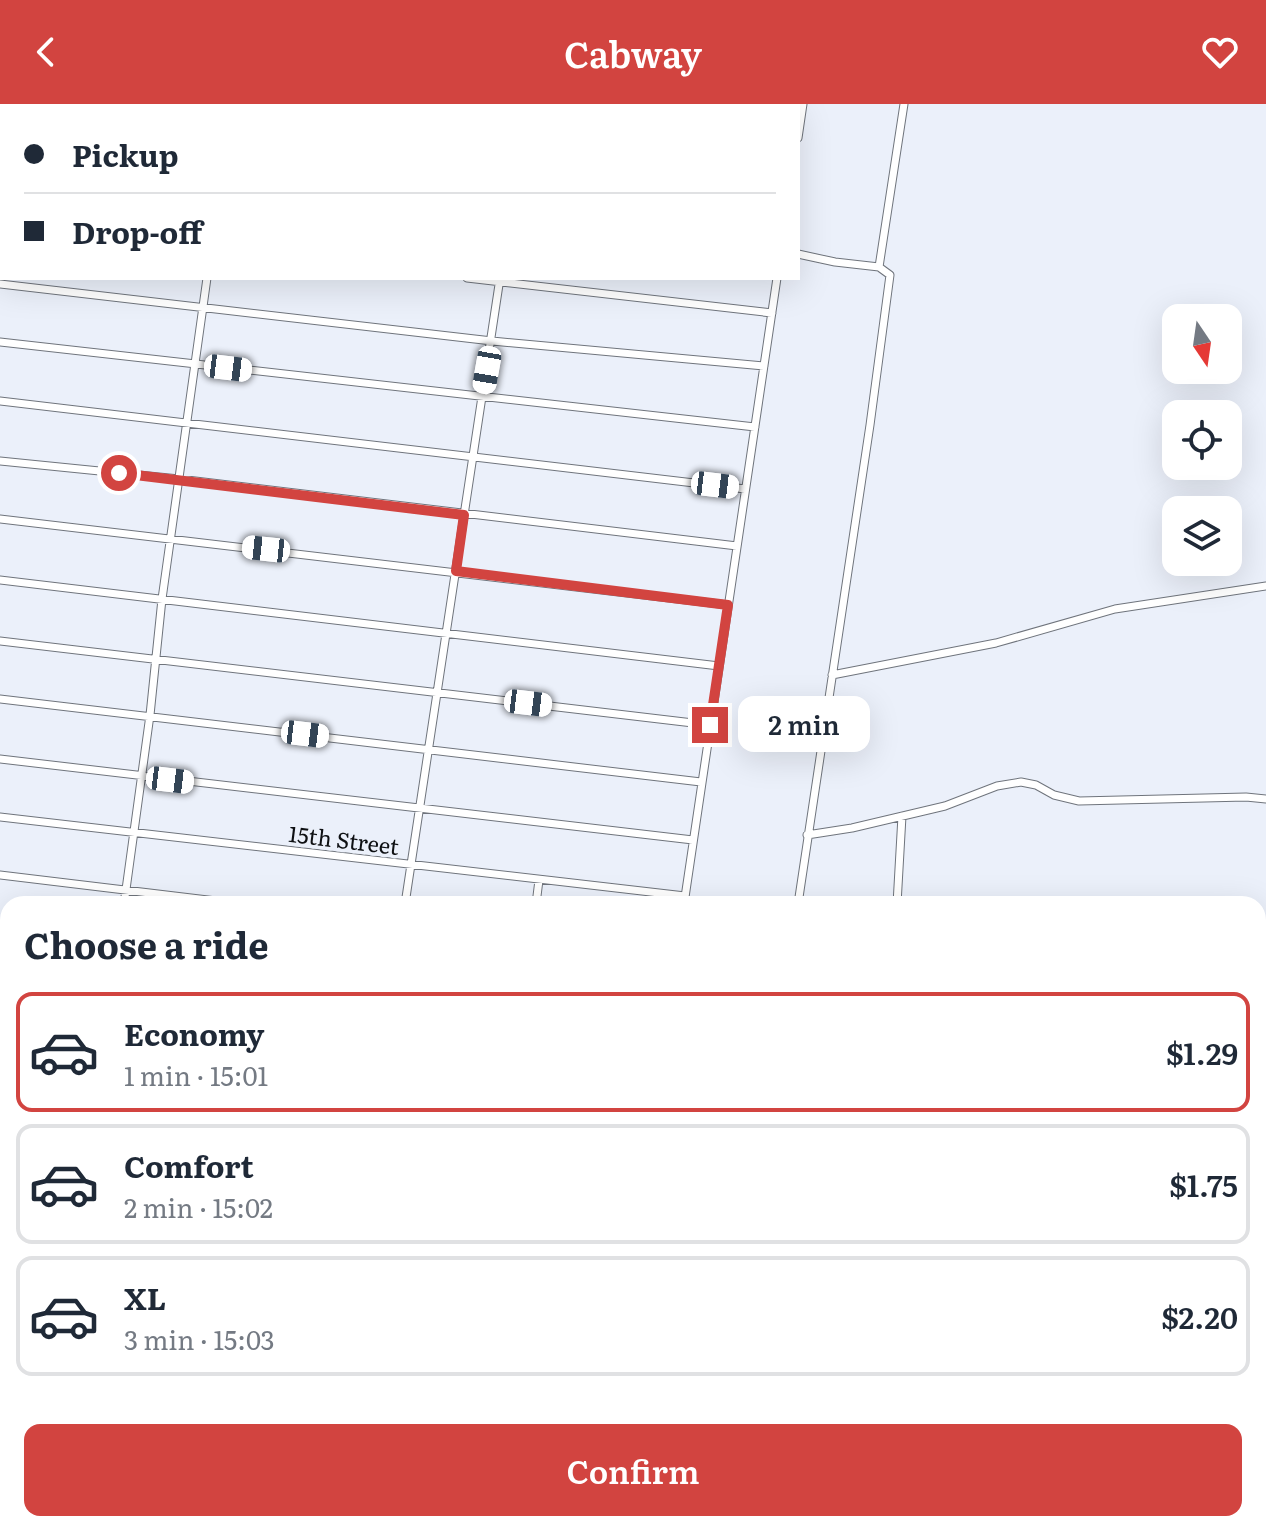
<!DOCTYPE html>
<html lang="en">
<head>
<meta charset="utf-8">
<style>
	:root { --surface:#fff; --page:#f2f2f3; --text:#1f2937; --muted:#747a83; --line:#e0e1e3; --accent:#d24440 }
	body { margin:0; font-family:Literata,serif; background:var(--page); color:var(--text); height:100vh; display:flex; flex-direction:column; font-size:30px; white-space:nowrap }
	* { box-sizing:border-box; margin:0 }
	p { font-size:26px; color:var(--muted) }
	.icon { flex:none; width:44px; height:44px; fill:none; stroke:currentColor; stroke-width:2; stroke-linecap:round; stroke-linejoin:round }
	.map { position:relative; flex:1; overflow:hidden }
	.details { position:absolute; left:0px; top:792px; width:1266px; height:636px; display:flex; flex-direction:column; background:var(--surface); border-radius:24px 24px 0 0; box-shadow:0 8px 32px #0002 }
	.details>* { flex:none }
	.hud { position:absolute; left:0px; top:0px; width:800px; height:176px; box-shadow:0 8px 32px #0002; display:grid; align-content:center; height:176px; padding:0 24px; background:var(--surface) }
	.needle { width:52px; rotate:167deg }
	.fabs { position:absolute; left:1162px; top:200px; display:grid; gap:16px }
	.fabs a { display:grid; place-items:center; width:80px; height:80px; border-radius:16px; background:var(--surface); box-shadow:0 8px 32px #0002; font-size:40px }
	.end { position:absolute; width:36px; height:36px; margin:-18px; border:10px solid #d24440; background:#fff; box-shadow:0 0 0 4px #fff }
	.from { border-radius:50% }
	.bubble { position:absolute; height:56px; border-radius:16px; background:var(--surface); box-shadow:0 8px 32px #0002; font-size:26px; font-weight:600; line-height:56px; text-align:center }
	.car { position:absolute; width:24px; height:48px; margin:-24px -12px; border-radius:10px; box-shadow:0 0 6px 2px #0007; background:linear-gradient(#fff 24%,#345 0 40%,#fff 0 76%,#345 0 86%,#fff 0) }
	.hud b { display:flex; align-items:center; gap:28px; height:76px; font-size:30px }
	.hud b+b { border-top:2px solid var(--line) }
	.hud i { width:20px; height:20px; background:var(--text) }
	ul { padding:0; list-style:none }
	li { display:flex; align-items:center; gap:24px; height:120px; margin:0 16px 12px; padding:0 8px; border:4px solid var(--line); border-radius:16px }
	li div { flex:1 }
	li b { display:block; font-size:30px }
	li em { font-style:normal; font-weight:600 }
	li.on { border-color:var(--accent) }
	li>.icon { width:72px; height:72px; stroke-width:1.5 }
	h2 { padding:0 24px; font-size:36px; line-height:96px }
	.action { display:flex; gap:16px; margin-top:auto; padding:16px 24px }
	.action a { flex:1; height:92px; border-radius:16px; background:var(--accent); color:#fff; font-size:32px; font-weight:600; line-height:92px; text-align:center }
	header { display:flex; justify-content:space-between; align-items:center; height:104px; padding:0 24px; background:var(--accent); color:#fff; font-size:36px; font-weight:600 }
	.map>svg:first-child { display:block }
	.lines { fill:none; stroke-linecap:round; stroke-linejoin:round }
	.minor-casing { stroke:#6f747c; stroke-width:9 }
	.minor { stroke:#fff; stroke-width:7 }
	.route { stroke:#d24440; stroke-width:10 }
	.labels { text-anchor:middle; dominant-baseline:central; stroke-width:7; stroke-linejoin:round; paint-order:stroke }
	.street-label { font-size:22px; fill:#0e1013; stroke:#ebf0fa }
</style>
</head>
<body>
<header><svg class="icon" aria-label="back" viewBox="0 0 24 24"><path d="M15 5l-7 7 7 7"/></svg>Cabway<svg class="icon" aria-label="heart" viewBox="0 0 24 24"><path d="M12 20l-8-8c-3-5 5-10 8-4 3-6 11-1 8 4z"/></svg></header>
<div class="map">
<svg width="1266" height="1428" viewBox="0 0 1266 1428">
	<rect width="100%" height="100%" fill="#ebf0fa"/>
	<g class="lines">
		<g class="minor-casing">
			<path id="minor" d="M515,0L533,2
				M231,2V0
				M798,34L803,0
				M0,61H2
				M0,121L2,122
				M798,150L835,158L879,163L890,171L870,321L798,800
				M879,163L904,0
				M467,174L772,209
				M0,180L492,237L764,262
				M0,238L755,323
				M0,297L745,385
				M0,357L179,375L737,442
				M0,415L728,501
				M0,476L719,562
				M0,537L710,621
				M832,571L996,539L1115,505L1266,482
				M0,595L701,678
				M0,655L693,736
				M0,713L685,792
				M807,731L852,724L945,702L997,682L1021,678L1036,681L1054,691L1079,697L1246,693L1266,695
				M0,771L241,800
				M124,800L150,611L162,495L207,174
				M405,800L500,174
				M536,800L539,776
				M684,800L777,174
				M897,800L902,712
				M0,833L8,834
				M0,901L8,902
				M0,957L8,958
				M0,1013L8,1014
				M0,1070L8,1072
				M0,1126L8,1127
				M0,1185L8,1187
				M0,1237L8,1239
				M0,1291L8,1293
				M0,1354L8,1355
				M0,1403L8,1404
				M856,1420L866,1428
				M33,1428L34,1420"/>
		</g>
		<use href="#minor" class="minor"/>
	</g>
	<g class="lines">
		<path class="route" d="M119,369L464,411L456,467L728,501L710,621"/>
	</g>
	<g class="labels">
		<g class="street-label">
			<text transform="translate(344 735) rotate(7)">15th Street</text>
		</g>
	</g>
</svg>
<div class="fabs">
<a><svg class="needle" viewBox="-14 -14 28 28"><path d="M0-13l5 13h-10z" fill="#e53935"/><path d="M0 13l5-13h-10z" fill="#747a83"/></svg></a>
<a><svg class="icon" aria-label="locate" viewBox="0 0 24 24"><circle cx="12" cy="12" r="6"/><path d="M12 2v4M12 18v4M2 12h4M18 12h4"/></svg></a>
<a><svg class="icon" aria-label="layers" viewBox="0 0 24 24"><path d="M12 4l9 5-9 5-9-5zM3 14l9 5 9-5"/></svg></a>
</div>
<i class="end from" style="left:119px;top:369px"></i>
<i class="end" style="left:710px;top:621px"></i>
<div class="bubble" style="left:738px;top:592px;width:132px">2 min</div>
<i class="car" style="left:228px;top:264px;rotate:97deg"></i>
<i class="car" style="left:487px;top:266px;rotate:190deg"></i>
<i class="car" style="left:715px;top:381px;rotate:97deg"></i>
<i class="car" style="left:266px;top:445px;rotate:276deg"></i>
<i class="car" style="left:528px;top:599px;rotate:97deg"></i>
<i class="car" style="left:305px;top:630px;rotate:97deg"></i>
<i class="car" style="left:170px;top:676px;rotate:97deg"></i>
<div class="hud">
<b><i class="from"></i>Pickup</b>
<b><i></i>Drop-off</b>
</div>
<section class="details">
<h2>Choose a ride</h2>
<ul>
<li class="on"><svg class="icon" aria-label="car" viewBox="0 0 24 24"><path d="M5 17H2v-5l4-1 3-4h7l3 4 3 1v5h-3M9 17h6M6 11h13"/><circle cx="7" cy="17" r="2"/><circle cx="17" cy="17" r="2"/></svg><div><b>Economy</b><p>1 min · 15:01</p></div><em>$1.29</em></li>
<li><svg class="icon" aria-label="car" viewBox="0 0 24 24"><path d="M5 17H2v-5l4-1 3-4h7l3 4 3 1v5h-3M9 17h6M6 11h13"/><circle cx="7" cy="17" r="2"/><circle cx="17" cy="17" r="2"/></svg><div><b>Comfort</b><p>2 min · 15:02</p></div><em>$1.75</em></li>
<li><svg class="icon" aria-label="car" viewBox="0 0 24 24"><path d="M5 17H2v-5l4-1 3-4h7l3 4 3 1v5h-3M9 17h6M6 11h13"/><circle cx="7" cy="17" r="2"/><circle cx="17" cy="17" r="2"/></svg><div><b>XL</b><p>3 min · 15:03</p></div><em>$2.20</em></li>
</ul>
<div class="action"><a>Confirm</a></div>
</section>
</div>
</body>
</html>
